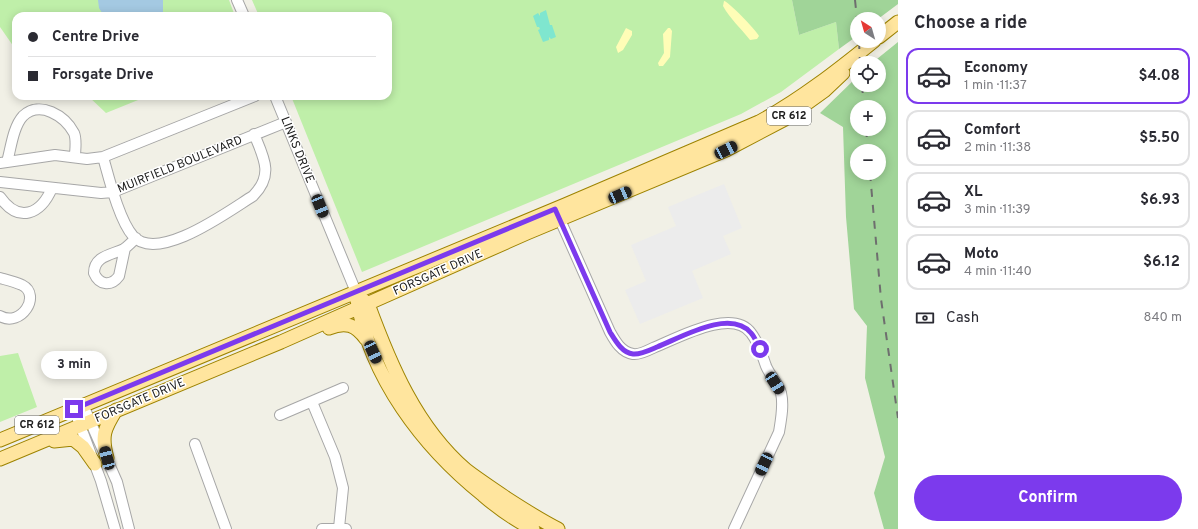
<!DOCTYPE html>
<html lang="en">
<head>
<meta charset="utf-8">
<style>
	:root { --surface:#fff; --page:#f2f2f3; --text:#2b2b33; --muted:#7c7c81; --line:#e1e1e2; --accent:#7c3aed }
	body { margin:0; font-family:Overpass,sans-serif; background:var(--page); color:var(--text); height:100vh; display:flex; flex-direction:column; font-size:15px; white-space:nowrap }
	* { box-sizing:border-box; margin:0 }
	p { font-size:13px; color:var(--muted) }
	.icon { flex:none; width:22px; height:22px; fill:none; stroke:currentColor; stroke-width:2; stroke-linecap:round; stroke-linejoin:round }
	.map { position:relative; flex:1; overflow:hidden }
	.panel { display:flex; flex-direction:column; background:var(--surface); width:300px }
	.panel>* { flex:none }
	.hud { position:absolute; left:12px; top:12px; width:380px; height:88px; border-radius:12px; box-shadow:0 2px 10px #0003; display:grid; align-content:center; height:88px; padding:0 16px; background:var(--surface) }
	.needle { width:26px; rotate:323deg }
	.controls { position:absolute; left:850px; top:12px; display:grid; gap:8px }
	.controls a { display:grid; place-items:center; width:36px; height:36px; border-radius:50%; background:var(--surface); box-shadow:0 2px 10px #0003; font-size:20px }
	.end { position:absolute; width:18px; height:18px; margin:-9px; border:5px solid #7c3aed; background:#fff; box-shadow:0 0 0 2px #fff }
	.from { border-radius:50% }
	.bubble { position:absolute; height:28px; border-radius:14px; background:var(--surface); box-shadow:0 2px 10px #0003; font-size:13px; font-weight:700; line-height:28px; text-align:center }
	.car { position:absolute; width:12px; height:24px; margin:-12px -6px; border-radius:5px; box-shadow:0 0 3px 1px #0007; background:linear-gradient(#222 24%,#8ab4d8 0 40%,#222 0 76%,#8ab4d8 0 86%,#222 0) }
	.hud b { display:flex; align-items:center; gap:14px; height:38px; font-size:15px }
	.hud b+b { border-top:1px solid var(--line) }
	.hud i { width:10px; height:10px; background:var(--text) }
	ul { padding:0; list-style:none }
	li { display:flex; align-items:center; gap:12px; height:56px; margin:0 8px 6px; padding:0 8px; border:2px solid var(--line); border-radius:12px }
	li div { flex:1 }
	li b { display:block; font-size:15px }
	li em { font-style:normal; font-weight:700 }
	li.selected { border-color:var(--accent) }
	li>.icon { width:36px; height:36px; stroke-width:1.5 }
	h2 { padding:0 16px; font-size:18px; line-height:48px }
	.pay { display:flex; align-items:center; gap:10px; height:44px; padding:0 16px; font-size:15px }
	.pay p { margin-inline-start:auto }
	.primary-button { display:flex; gap:8px; margin-top:auto; padding:8px 16px }
	.primary-button a { flex:1; height:46px; border-radius:24px; background:var(--accent); color:#fff; font-size:16px; font-weight:700; line-height:46px; text-align:center }
	main { display:flex; flex:1; min-height:0 }
	.map>svg:first-child { display:block }
	.grass { fill:#bfefa9 }
	.forest { fill:#a0d498; fill-rule:evenodd }
	.sand { fill:#fffdb7 }
	.pitch { fill:#7fe6cf }
	.parking { fill:#ececec }
	.water { fill:#a4c9e2 }
	.lines { fill:none; stroke-linecap:round; stroke-linejoin:round }
	.minor-casing { stroke:#a7a7a7; stroke-width:12 }
	.major-casing { stroke:#9d8300; stroke-width:15 }
	.minor { stroke:#fff; stroke-width:10 }
	.major { stroke:#ffe59e; stroke-width:13 }
	.rail { stroke:#6e6e6e; stroke-width:2; stroke-dasharray:8 8; stroke-linecap:butt }
	.route { stroke:#7c3aed; stroke-width:5 }
	.labels { text-anchor:middle; dominant-baseline:central; stroke-width:3; stroke-linejoin:round; paint-order:stroke }
	.shield { fill:#fff; stroke:#636363; stroke-width:1 }
	.shield-label { font-size:11px; font-weight:bold; fill:#202020 }
	.street-label { font-size:12px; fill:#202020; stroke:#fff }
</style>
</head>
<body>
<main>
<div class="map">
<svg width="898" height="529" viewBox="0 0 898 529">
	<rect width="100%" height="100%" fill="#f1f0e6"/>
	<path class="grass" d="M0,0H229L235,16H16V50L0,27Z
		M252,0H792L799,35L836,22L839,49L781,92L741,114L362,272L291,96H388V16H259Z
		M88,96H148L106,113Z
		M18,353L37,407L0,422V356Z"/>
	<path class="forest" d="M792,0H898V4L878,19H857V36L839,49L836,22L799,35Z
		M898,42V529H884L874,493L885,457L865,378L867,326L854,309L846,217L843,127L820,113L857,77V85H879V63H872ZM857,107H879V129H857ZM857,151H879V173H857Z"/>
	<path class="sand" d="M724,1C728,1 756,30 759,36L757,39L750,40C741,28 730,19 723,6Z
		M626,28L632,31V35L623,50L618,53L616,47Z
		M668,28H670L672,31L670,57L663,66H659L658,63L664,53L663,34Z"/>
	<path class="pitch" d="M546,10L550,25H552L556,37L551,39L549,37V40L543,42L538,30L540,29L539,27H537L533,16L538,13L540,16V13Z"/>
	<path class="parking" d="M724,184L742,228L723,236L731,254L692,271L703,298L640,324L625,290L646,281L631,245L676,226L668,207Z"/>
	<path class="water" d="M98,0H163V16H104L99,8Z"/>
	<g class="lines">
		<g class="minor-casing">
			<path id="minor" d="M237,0L244,16
				M275,96L356,292
				M103,157C109,178 119,220 133,236C158,264 230,210 253,196C274,175 264,158 254,134
				M7,162C11,148 13,127 23,116C40,100 65,116 74,133C77,140 75,149 75,157
				M0,163L55,155L87,159L103,157L255,96
				M0,182L101,193L113,192L286,122
				M0,197C19,224 41,214 52,188
				M557,213L610,332C615,341 621,352 633,354C639,355 647,351 653,348C676,339 732,307 751,333C759,343 762,355 766,366C770,376 779,384 781,393C784,405 781,420 779,432L734,529
				M125,248L119,276C111,287 99,285 94,273C94,256 111,255 124,249C128,246 132,242 136,238
				M0,278C7,280 15,282 22,285C42,295 21,328 0,316
				M312,402L335,457L343,488L339,528
				M83,405L117,482L129,529
				M74,409L101,481L115,529
				M280,415L343,388
				M195,444L226,529
				M322,529H346"/>
		</g>
		<g class="major-casing">
			<path id="major" d="M879,37L898,22
				M362,299L368,304C390,364 416,427 466,470C479,480 493,489 506,498C523,509 540,520 558,529
				M357,300C371,378 422,446 483,495C498,508 515,520 533,529
				M329,328C346,321 356,325 366,339
				M0,440L565,205L759,122C800,100 838,70 874,41
				M54,441L73,439L83,447L95,464
				M107,458C101,436 104,429 116,410
				M0,459L281,342L527,233L726,150L785,119L824,91L843,73"/>
		</g>
		<use href="#minor" class="minor"/>
		<use href="#major" class="major"/>
		<path class="rail" d="M855,0L857,19
			M859,41L860,63
			M862,85L864,107
			M866,129L868,151
			M870,173L881,299L898,418"/>
	</g>
	<g class="lines">
		<path class="route" d="M74,409L555,209L610,332C615,340 622,353 633,354C640,355 650,350 657,347C680,338 730,308 751,333C755,337 757,344 760,349"/>
	</g>
	<g class="labels">
		<g class="shield">
			<rect x="767" y="107" width="44" height="18" rx="3"/>
			<rect x="15" y="416" width="44" height="18" rx="3"/>
		</g>
		<g class="shield-label">
			<text x="789" y="116">CR 612</text>
			<text x="37" y="425">CR 612</text>
		</g>
		<g class="street-label">
			<text transform="translate(297 150) rotate(68)">LINKS DRIVE</text>
			<text transform="translate(180 165) rotate(-22)">MUIRFIELD BOULEVARD</text>
			<text transform="translate(438 273) rotate(-24)">FORSGATE DRIVE</text>
			<text transform="translate(140 401) rotate(-23)">FORSGATE DRIVE</text>
		</g>
	</g>
</svg>
<div class="controls">
<a><svg class="needle" viewBox="-14 -14 28 28"><path d="M0-13l5 13h-10z" fill="#e53935"/><path d="M0 13l5-13h-10z" fill="#7c7c81"/></svg></a>
<a><svg class="icon" aria-label="locate" viewBox="0 0 24 24"><circle cx="12" cy="12" r="6"/><path d="M12 2v4M12 18v4M2 12h4M18 12h4"/></svg></a>
<a>+</a>
<a>−</a>
</div>
<i class="end from" style="left:760px;top:349px"></i>
<i class="end" style="left:74px;top:409px"></i>
<div class="bubble" style="left:41px;top:351px;width:66px">3 min</div>
<i class="car" style="left:726px;top:150px;rotate:64deg"></i>
<i class="car" style="left:620px;top:195px;rotate:67deg"></i>
<i class="car" style="left:320px;top:206px;rotate:158deg"></i>
<i class="car" style="left:373px;top:352px;rotate:155deg"></i>
<i class="car" style="left:775px;top:383px;rotate:147deg"></i>
<i class="car" style="left:107px;top:458px;rotate:345deg"></i>
<i class="car" style="left:764px;top:464px;rotate:205deg"></i>
<div class="hud">
<b><i class="from"></i>Centre Drive</b>
<b><i></i>Forsgate Drive</b>
</div>
</div>
<section class="panel">
<h2>Choose a ride</h2>
<ul>
<li class="selected"><svg class="icon" aria-label="car" viewBox="0 0 24 24"><path d="M5 17H2v-5l4-1 3-4h7l3 4 3 1v5h-3M9 17h6M6 11h13"/><circle cx="7" cy="17" r="2"/><circle cx="17" cy="17" r="2"/></svg><div><b>Economy</b><p>1 min · 11:37</p></div><em>$4.08</em></li>
<li><svg class="icon" aria-label="car" viewBox="0 0 24 24"><path d="M5 17H2v-5l4-1 3-4h7l3 4 3 1v5h-3M9 17h6M6 11h13"/><circle cx="7" cy="17" r="2"/><circle cx="17" cy="17" r="2"/></svg><div><b>Comfort</b><p>2 min · 11:38</p></div><em>$5.50</em></li>
<li><svg class="icon" aria-label="car" viewBox="0 0 24 24"><path d="M5 17H2v-5l4-1 3-4h7l3 4 3 1v5h-3M9 17h6M6 11h13"/><circle cx="7" cy="17" r="2"/><circle cx="17" cy="17" r="2"/></svg><div><b>XL</b><p>3 min · 11:39</p></div><em>$6.93</em></li>
<li><svg class="icon" aria-label="car" viewBox="0 0 24 24"><path d="M5 17H2v-5l4-1 3-4h7l3 4 3 1v5h-3M9 17h6M6 11h13"/><circle cx="7" cy="17" r="2"/><circle cx="17" cy="17" r="2"/></svg><div><b>Moto</b><p>4 min · 11:40</p></div><em>$6.12</em></li>
</ul>
<div class="pay"><svg class="icon" aria-label="cash" viewBox="0 0 24 24"><path d="M3 7h18v10H3z"/><circle cx="12" cy="12" r="2"/></svg>Cash<p>840 m</p></div>
<div class="primary-button"><a>Confirm</a></div>
</section>
</main>
</body>
</html>
